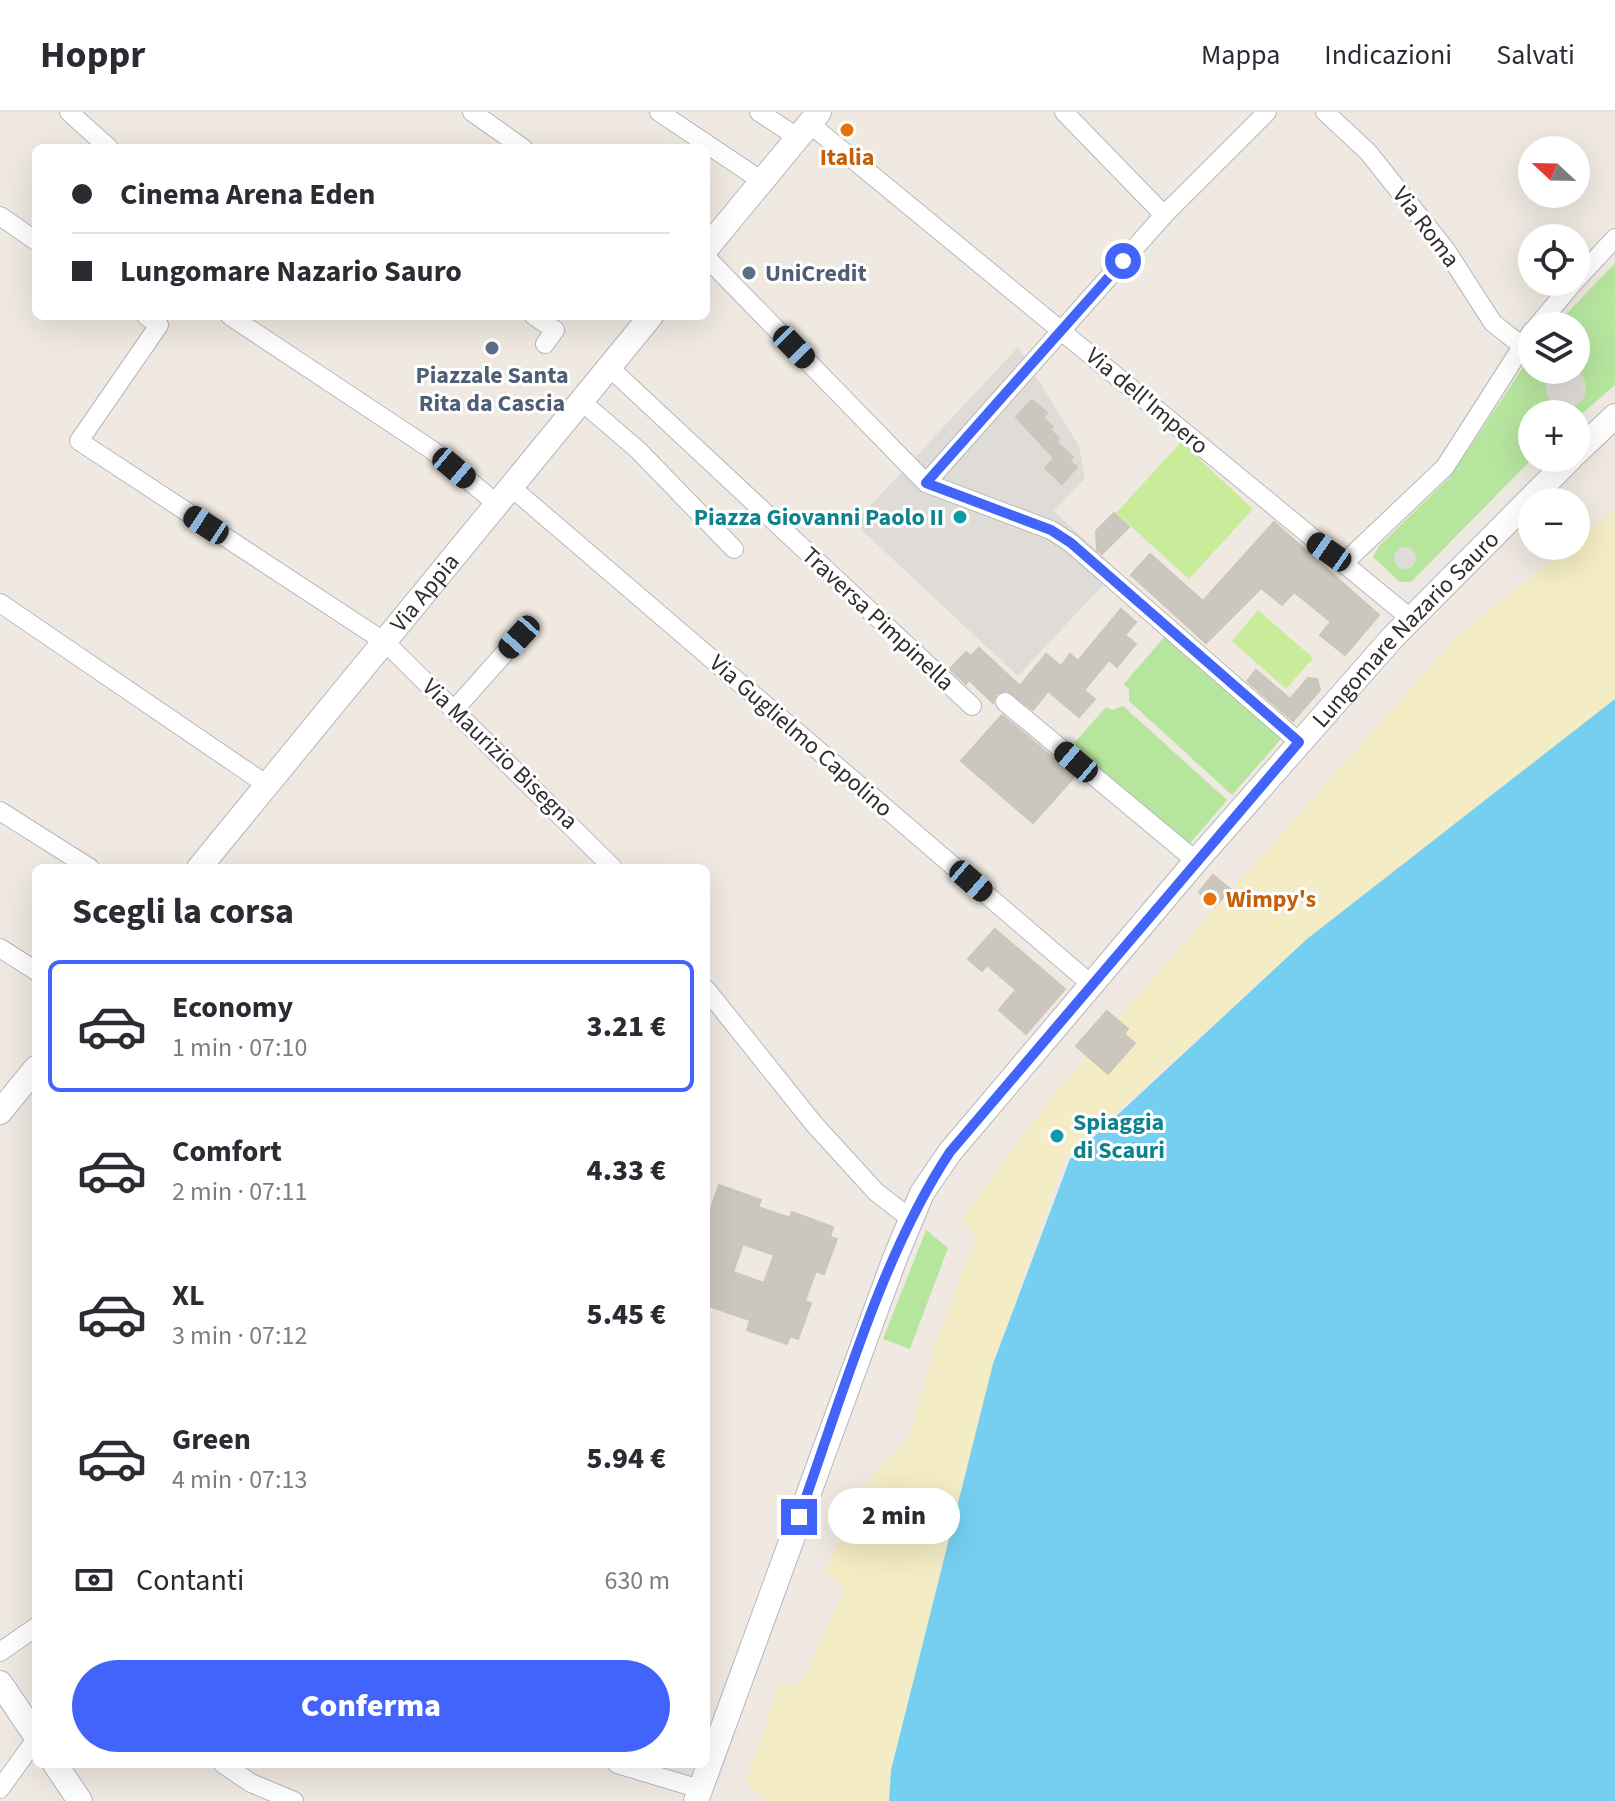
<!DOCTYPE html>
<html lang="it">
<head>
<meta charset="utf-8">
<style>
	:root { --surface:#fff; --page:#f2f2f3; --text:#2b2b33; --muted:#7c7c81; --line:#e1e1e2; --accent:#4264fb }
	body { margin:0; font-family:"Source Sans 3",sans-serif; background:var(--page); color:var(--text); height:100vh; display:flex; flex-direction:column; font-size:30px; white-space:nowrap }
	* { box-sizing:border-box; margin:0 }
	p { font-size:26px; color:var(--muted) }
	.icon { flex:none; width:44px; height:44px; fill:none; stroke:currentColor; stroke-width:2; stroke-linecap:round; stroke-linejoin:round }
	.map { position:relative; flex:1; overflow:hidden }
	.drawer { position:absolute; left:32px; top:752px; width:678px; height:904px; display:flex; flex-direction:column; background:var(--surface); border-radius:12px; box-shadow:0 8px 32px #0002 }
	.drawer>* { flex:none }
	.banner { position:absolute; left:32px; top:32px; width:678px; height:176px; border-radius:12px; box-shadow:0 8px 32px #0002; display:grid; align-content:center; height:176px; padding:0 40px; background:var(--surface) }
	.needle { width:52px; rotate:292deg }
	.buttons { position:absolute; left:1518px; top:24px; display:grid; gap:16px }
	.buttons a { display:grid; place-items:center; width:72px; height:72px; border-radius:50%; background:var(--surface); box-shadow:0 8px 32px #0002; font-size:40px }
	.end { position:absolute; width:36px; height:36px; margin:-18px; border:10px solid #4264fb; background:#fff; box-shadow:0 0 0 4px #fff }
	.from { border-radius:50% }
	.bubble { position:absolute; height:56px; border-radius:28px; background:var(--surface); box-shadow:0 8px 32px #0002; font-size:26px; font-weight:800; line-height:56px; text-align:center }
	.car { position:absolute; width:24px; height:48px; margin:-24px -12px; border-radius:10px; box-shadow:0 0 6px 2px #0007; background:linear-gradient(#222 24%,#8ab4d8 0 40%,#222 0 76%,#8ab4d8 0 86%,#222 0) }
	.banner b { display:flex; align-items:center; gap:28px; height:76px; font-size:30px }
	.banner b+b { border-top:2px solid var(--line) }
	.banner i { width:20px; height:20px; background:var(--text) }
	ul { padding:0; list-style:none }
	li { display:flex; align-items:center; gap:24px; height:132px; margin:0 16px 12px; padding:0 24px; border:4px solid transparent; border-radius:12px }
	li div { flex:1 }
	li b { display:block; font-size:30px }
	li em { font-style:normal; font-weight:800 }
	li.current { border-color:var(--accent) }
	li>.icon { width:72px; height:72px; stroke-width:1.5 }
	h2 { padding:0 40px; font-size:36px; line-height:96px }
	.pay { display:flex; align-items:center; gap:20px; height:88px; padding:0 40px; font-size:30px }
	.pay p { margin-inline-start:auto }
	.primary-button { display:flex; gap:16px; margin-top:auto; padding:16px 40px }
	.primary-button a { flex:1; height:92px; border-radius:48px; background:var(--accent); color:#fff; font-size:32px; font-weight:800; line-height:92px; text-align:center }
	header { display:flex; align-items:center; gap:48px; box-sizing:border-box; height:112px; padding:0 40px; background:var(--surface); border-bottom:2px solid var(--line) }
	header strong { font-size:38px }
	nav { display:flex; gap:44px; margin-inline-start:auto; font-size:28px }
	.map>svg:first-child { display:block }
	.green { fill:#b6e59e }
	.sand { fill:#f3ecc5 }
	.pitch { fill:#c9ec9a }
	.plaza { fill:#dfdcd8 }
	.water { fill:#75cff0 }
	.building { fill:#cbc7bf; stroke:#cbc5ba; stroke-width:2; fill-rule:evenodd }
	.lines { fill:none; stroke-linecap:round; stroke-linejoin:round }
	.street-casing { stroke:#b4b7c1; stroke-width:20 }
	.secondary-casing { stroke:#b4b7c1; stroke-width:26 }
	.street { stroke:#fff; stroke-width:18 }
	.secondary { stroke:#fff; stroke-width:24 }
	.route { stroke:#4264fb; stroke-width:10 }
	.food-dot { fill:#e8710a; stroke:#fff; stroke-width:3 }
	.service-dot { fill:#5c6f8a; stroke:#fff; stroke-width:3 }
	.culture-dot { fill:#0f9aa8; stroke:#fff; stroke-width:3 }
	.labels { text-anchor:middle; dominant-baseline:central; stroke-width:6; stroke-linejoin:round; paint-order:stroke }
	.food-label { font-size:24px; font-weight:bold; fill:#c56008; stroke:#fff }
	.street-label { font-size:24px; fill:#2e2e2e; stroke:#fff }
	.service-label { font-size:24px; font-weight:bold; fill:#4e5e75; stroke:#fff; text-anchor:start }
	.culture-label { font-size:24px; font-weight:bold; fill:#0d838f; stroke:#fff; text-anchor:end }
</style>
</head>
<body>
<header>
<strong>Hoppr</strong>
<nav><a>Mappa</a><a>Indicazioni</a><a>Salvati</a></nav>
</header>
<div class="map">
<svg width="1615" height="1689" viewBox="0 0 1615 1689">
	<rect width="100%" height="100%" fill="#efe9e1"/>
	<path class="green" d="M1615,151V273L1576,307V302H1532L1533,346L1411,470H1400L1373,445L1379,434L1449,366L1532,242V258H1576V214H1555Z
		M1166,523L1281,627L1232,683L1129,589V577L1124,572Z
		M1123,594L1227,688L1186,736L1068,638L1106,595L1112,598Z
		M926,1118L948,1136L910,1237L883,1227Z"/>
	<path class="sand" d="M1615,398V587L1307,827L1064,1048L993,1252L891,1658L889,1689H762L763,1685L746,1669L779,1572L802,1571L845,1476L825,1461L859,1379L909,1325L937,1227L977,1123L961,1108L1041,999L1132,890L1459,522L1570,434H1576V429Z"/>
	<path class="pitch" d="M1181,330L1253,397L1189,467L1116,401Z
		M1258,498L1313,546L1286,577L1232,529Z"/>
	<path class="plaza" d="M1018,235L1079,334L1085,366L1054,399L1117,458L1018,564L854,411Z
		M1546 276a20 20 0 1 1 40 0a20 20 0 1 1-40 0Z
		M1394 446a11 11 0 1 1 22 0a11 11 0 1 1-22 0Z"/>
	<path class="water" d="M1615,587V1689H889L891,1658L993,1252L1070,1047L1307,827Z"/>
	<path class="building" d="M1032,288L1047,301L1043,306L1053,315L1050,318L1059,326L1056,330L1073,345L1069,349L1077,355L1062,372L1045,356L1054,346L1016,305Z
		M1114,401L1129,415L1102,442L1097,438L1096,419Z
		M1274,410L1379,503L1345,543L1320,523L1331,510L1294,480L1282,493L1261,476L1206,531L1131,463L1150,442L1203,489Z
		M1121,497L1136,510L1125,523L1136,532L1117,555L1109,548L1084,578L1095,587L1079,605L1048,579L1033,598L1006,578L996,582L993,591L969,568L966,572L950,557L966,540L971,544L979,536L1020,574L1046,542L1061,554L1070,542L1078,549Z
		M1256,558L1290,587L1308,566L1317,567L1320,578L1293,609L1247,569Z
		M1002,603L1075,664L1033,711L961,649Z
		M1213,763L1230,777L1215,795L1199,780Z
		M995,817L1065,877L1026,922L999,898L1016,878L987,853L982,859L968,847Z
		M1107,899L1128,917L1124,922L1135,931L1108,962L1076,934Z
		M719,1073L761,1088L758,1095L790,1106L792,1100L833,1115L830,1125L837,1127L824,1162L816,1159L805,1189L811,1191L798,1227L790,1224L787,1232L747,1218L750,1208L706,1193V1111ZM743,1132L774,1143L764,1171L733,1160Z"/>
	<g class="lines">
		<g class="street-casing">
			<path id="street" d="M69,0L109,36
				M472,0L523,36
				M659,0L762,69
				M759,0L797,25
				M1064,0L1164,103
				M1325,0L1368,40L1446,138L1493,211L1521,233
				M810,12L1410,506
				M0,104L36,129
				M706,145L926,371L1051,418L1071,431L1299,630
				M1576,168L1615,126
				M146,204L159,213L79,329L385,530L613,756
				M230,204L432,338L497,392
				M534,204L555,218L545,232
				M1537,214L1574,170
				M609,255L972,594
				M581,289L638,338L734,437
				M926,371L1164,103L1267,0
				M511,375L1092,873
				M1344,451L1445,355L1532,219
				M0,491L267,673
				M1005,590L1196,749
				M454,598L519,525
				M0,699L90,756
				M0,836L36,859
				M706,877L814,1012L876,1080L911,1107
				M0,1540L36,1515
				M223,1652L251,1671L294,1689
				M617,1652L700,1677
				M0,1677L36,1627"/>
		</g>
		<g class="secondary-casing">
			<g id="secondary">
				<path d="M706,137L819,0"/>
				<path d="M1576,341L1615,304"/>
				<path id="s1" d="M199,756L651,204"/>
				<path d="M0,1000L36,956"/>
				<path d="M0,1571L36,1624"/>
				<path d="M55,1652L80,1689"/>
				<path id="s2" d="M696,1689L895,1146L922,1081L950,1040L1196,749L1393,525L1571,346"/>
			</g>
		</g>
		<use href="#street" class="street"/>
		<use href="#secondary" class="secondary"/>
	</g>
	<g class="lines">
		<path class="route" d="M799,1405C841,1288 882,1142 950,1040L1299,630L1071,431L1051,418L926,371L1123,149"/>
	</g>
	<g class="food-dot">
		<circle cx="847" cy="18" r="8"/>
		<circle cx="1210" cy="787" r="8"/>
	</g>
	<g class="service-dot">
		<circle cx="749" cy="161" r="8"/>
		<circle cx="492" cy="236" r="8"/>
	</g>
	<g class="culture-dot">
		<circle cx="960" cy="405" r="8"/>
		<circle cx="1057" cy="1024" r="8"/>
	</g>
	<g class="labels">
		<g class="food-label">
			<text x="847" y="45">Italia</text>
			<text x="1226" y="787" text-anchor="start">Wimpy's</text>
		</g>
		<g class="street-label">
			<text transform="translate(1426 115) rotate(53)">Via Roma</text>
			<text transform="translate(1147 289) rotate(40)">Via dell'Impero</text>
			<text stroke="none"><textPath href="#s1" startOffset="356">Via Appia</textPath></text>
			<text transform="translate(878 507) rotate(43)">Traversa Pimpinella</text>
			<text stroke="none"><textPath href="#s2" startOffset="1392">Lungomare Nazario Sauro</textPath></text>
			<text transform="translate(801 624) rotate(41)">Via Guglielmo Capolino</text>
			<text transform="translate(500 642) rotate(44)">Via Maurizio Bisegna</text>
		</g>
		<g class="service-label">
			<text x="765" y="161">UniCredit</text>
			<text x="492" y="263" text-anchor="middle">Piazzale Santa<tspan x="492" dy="28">Rita da Cascia</tspan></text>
		</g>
		<g class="culture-label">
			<text x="944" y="405">Piazza Giovanni Paolo II</text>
			<text x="1073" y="1010" text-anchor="start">Spiaggia<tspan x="1073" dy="28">di Scauri</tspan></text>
		</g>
	</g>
</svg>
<div class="buttons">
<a><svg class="needle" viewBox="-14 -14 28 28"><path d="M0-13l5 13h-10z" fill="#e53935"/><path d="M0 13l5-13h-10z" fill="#7c7c81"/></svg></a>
<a><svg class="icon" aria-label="locate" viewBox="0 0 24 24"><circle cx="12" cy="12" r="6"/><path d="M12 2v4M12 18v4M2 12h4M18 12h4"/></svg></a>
<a><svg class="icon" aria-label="layers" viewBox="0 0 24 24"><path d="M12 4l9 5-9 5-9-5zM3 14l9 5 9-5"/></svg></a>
<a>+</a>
<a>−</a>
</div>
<i class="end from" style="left:1123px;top:149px"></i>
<i class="end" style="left:799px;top:1405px"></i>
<div class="bubble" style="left:828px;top:1376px;width:132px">2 min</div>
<i class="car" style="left:794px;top:235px;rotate:136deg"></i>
<i class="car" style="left:454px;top:356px;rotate:130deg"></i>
<i class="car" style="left:206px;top:413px;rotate:303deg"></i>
<i class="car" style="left:1329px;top:440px;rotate:305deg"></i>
<i class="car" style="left:519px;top:525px;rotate:222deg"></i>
<i class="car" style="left:1076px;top:650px;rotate:310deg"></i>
<i class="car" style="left:971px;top:769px;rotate:131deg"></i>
<div class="banner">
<b><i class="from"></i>Cinema Arena Eden</b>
<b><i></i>Lungomare Nazario Sauro</b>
</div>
<section class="drawer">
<h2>Scegli la corsa</h2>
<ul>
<li class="current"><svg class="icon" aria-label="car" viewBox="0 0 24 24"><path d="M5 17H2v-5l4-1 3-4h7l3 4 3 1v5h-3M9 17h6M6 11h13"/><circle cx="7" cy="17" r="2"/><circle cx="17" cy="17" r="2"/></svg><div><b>Economy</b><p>1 min · 07:10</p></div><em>3.21 €</em></li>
<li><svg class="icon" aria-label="car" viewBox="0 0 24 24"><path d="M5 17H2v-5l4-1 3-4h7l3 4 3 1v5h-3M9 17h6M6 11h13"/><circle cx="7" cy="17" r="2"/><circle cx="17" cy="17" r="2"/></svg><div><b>Comfort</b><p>2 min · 07:11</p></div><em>4.33 €</em></li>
<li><svg class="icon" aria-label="car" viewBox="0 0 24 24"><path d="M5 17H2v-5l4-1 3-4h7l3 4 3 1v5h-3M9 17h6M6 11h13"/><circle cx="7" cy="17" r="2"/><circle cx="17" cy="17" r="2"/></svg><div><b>XL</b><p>3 min · 07:12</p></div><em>5.45 €</em></li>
<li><svg class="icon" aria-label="car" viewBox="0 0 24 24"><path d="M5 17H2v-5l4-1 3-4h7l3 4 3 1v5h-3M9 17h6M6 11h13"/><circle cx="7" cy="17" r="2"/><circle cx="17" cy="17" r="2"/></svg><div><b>Green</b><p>4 min · 07:13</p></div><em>5.94 €</em></li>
</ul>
<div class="pay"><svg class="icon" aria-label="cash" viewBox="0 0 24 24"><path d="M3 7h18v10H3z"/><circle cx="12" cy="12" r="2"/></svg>Contanti<p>630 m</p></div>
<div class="primary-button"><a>Conferma</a></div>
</section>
</div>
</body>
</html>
